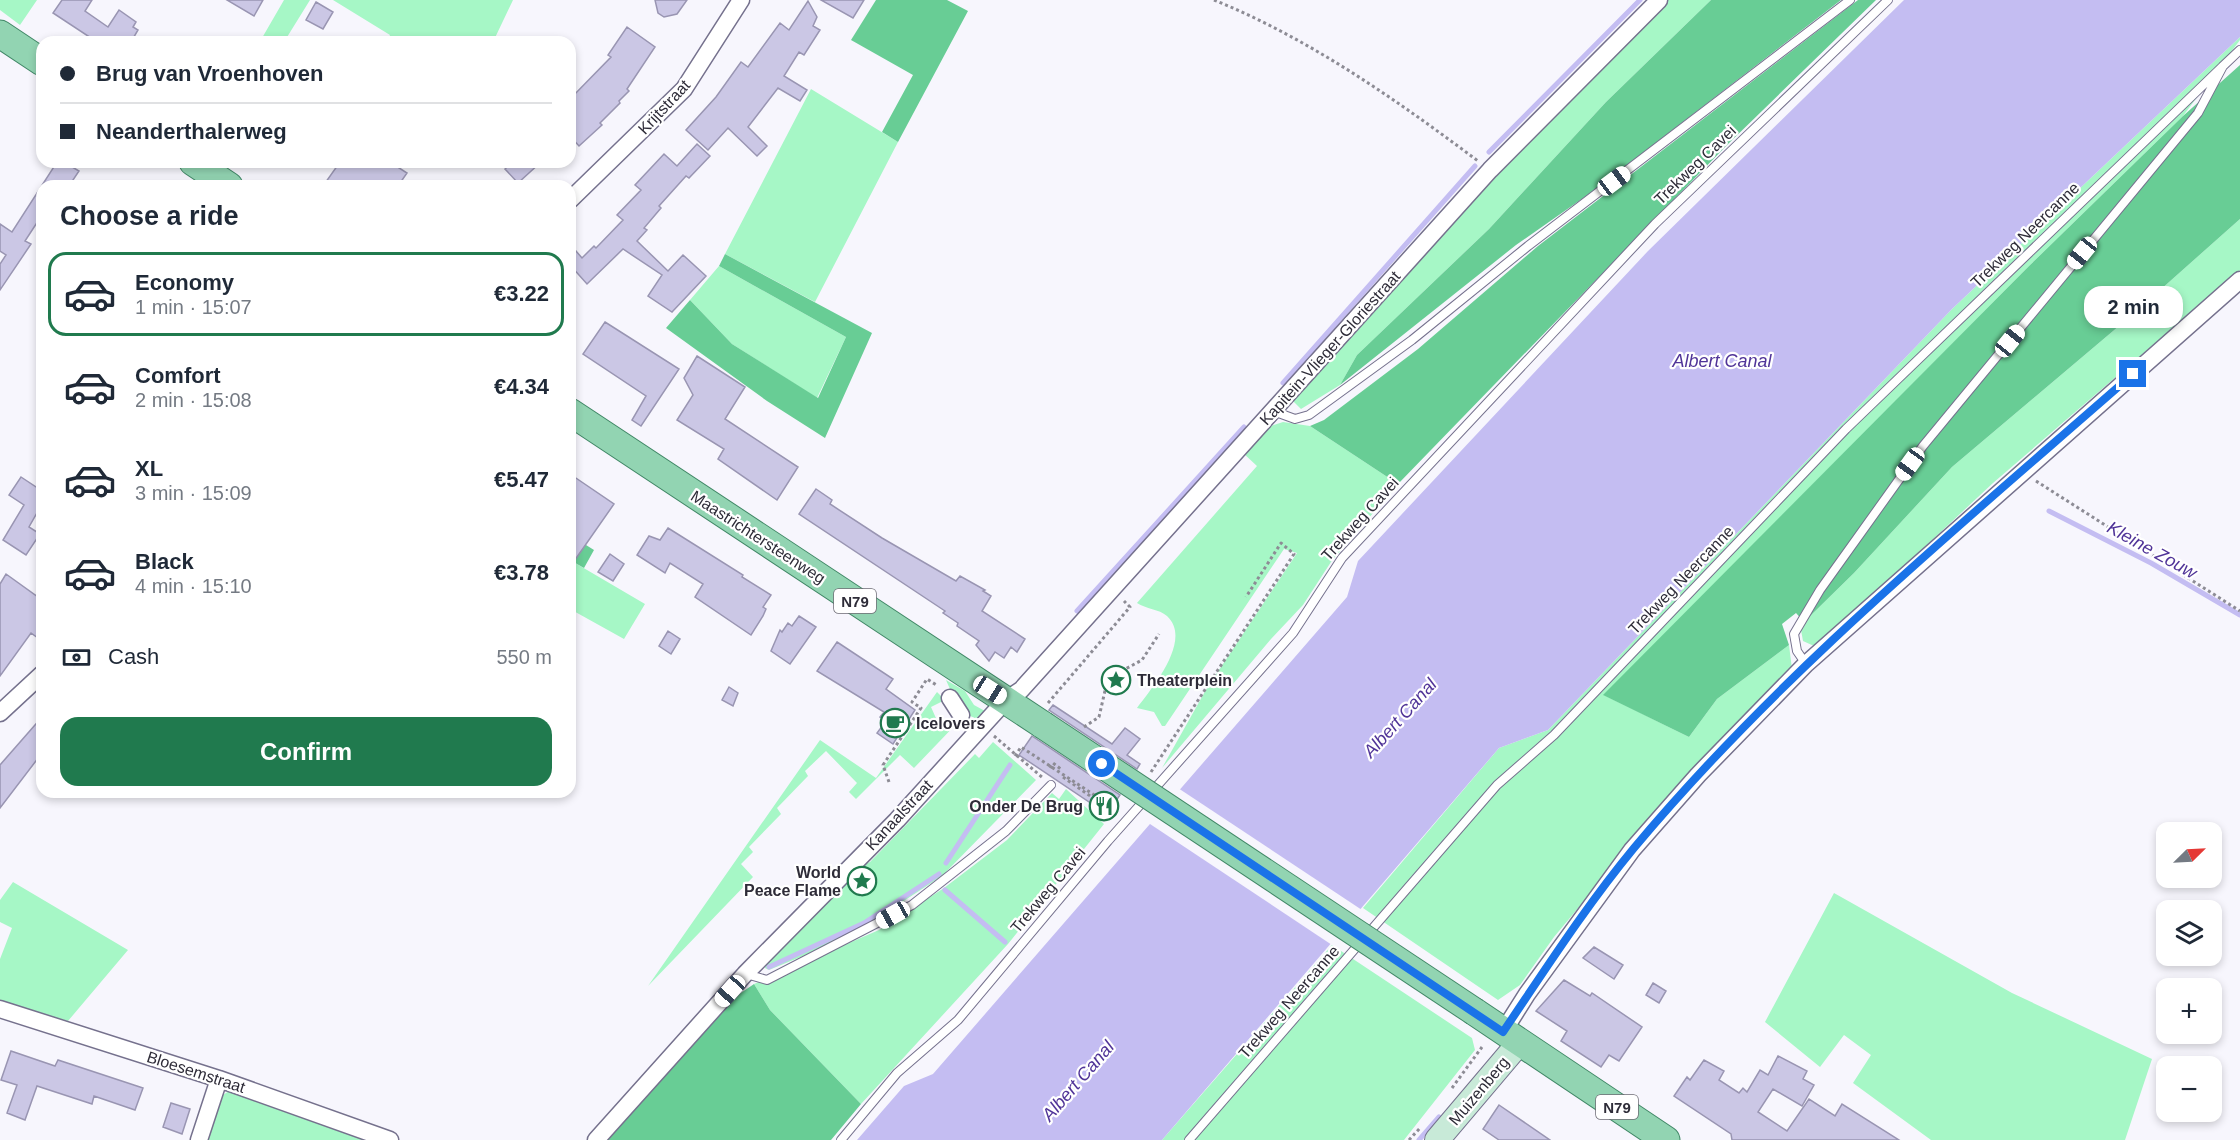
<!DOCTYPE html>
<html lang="en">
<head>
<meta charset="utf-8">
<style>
	:root { --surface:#fff; --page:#f6f6f7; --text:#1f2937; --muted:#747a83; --line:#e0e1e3; --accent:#207a4e }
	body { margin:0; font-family:Arial,sans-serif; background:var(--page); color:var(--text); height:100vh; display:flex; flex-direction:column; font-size:22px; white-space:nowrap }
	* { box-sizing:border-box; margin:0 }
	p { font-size:20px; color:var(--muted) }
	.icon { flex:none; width:33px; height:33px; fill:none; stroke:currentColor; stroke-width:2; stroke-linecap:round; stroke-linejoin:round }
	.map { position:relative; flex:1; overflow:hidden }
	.details { position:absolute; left:36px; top:180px; width:540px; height:618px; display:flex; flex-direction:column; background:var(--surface); border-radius:18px; box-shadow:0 3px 9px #0003 }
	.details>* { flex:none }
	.guide { position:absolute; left:36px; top:36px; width:540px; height:132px; border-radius:18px; box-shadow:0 3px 9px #0003; display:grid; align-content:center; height:132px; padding:0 24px; background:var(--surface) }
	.needle { width:39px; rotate:66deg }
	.fabs { position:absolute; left:2156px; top:822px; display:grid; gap:12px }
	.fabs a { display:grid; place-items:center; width:66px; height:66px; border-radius:12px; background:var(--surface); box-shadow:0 3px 9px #0003; font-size:30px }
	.end { position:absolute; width:27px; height:27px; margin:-14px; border:8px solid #1a73e8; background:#fff; box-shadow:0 0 0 3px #fff }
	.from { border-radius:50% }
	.bubble { position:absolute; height:42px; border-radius:18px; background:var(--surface); box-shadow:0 3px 9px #0003; font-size:20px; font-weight:600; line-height:42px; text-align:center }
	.car { position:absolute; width:18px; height:36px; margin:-18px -9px; border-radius:8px; box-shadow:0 0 4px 2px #0007; background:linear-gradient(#fff 24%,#345 0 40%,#fff 0 76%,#345 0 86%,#fff 0) }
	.guide b { display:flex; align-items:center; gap:21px; height:57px; font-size:22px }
	.guide b+b { border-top:2px solid var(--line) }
	.guide i { width:15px; height:15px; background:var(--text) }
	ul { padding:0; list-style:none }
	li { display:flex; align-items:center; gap:18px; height:84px; margin:0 12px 9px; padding:0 12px; border:3px solid transparent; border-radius:18px }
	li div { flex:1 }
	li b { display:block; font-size:22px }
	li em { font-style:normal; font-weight:600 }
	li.current { border-color:var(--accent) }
	li>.icon { width:54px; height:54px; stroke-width:1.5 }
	h2 { padding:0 24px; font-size:27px; line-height:72px }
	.pay { display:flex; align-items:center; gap:15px; height:66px; padding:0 24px; font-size:22px }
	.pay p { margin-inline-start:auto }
	.cta { display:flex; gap:12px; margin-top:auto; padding:12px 24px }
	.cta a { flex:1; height:69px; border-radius:18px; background:var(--accent); color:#fff; font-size:24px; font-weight:600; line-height:69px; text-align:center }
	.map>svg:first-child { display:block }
	.green { fill:#a6f7c6 }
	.forest { fill:#68cd95 }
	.water { fill:#c4bdf2 }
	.pier { fill:#f7f6fd }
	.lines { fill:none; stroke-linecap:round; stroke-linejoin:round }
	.stream { stroke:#c4bdf2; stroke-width:5 }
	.building { fill:#cbc7e5; stroke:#9995b2; stroke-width:1.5 }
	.lane-casing { stroke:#75718d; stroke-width:10 }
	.street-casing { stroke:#75718d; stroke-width:19 }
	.secondary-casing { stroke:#75718d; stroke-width:26 }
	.primary-casing { stroke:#408766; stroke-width:29 }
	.path { stroke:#8d8c95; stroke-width:3; stroke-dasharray:3 3; stroke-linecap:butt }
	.lane { stroke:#fff; stroke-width:8 }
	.street { stroke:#fff; stroke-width:16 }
	.secondary { stroke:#c8ead8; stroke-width:24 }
	.primary { stroke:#92d4b2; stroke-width:27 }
	.primary-bridge-casing { stroke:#408766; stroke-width:29; stroke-linecap:butt }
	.primary-bridge { stroke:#92d4b2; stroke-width:27 }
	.route { stroke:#1a73e8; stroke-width:8 }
	.labels { text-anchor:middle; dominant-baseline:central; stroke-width:4.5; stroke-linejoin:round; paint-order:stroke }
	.shield { fill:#fff; stroke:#6d6b74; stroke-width:1.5 }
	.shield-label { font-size:15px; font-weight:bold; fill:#2e2c38 }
	.street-label { font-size:16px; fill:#2e2c38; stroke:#fff }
	.poi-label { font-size:16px; font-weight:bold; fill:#2e2c38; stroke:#fff; text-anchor:start }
	.water-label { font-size:18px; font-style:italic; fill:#503498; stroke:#fff }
</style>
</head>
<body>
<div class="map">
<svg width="2240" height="1140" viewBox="0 0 2240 1140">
	<rect width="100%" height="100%" fill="#f7f6fd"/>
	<path class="green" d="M0,0H37L20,25L0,10Z
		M284,0H310L284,42H268L262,38Z
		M333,0H513L493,42H387L390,35Z
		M1663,0H1711L1606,102L1489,229L1357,355L1340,385L1301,409L1290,398L1510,154Z
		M2240,37V40L2183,116L2029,266L1604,695L1689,737L1717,699L1789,645L1792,669L1689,775L1554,937L1520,985L1498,1000L1363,908L1499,748L1548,730L1952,309Z
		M811,89L898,142L815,302L725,254Z
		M2240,219V270L1993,483L1822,643L1814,646L1803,641L1801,630L1804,622L1854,573L1952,467L2132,315Z
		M719,266L846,337L817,398L732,344L690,300Z
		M1283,422L1310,426L1398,484L1331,562L1303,605L1271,639L1162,768L1207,688L1297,553L1284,549L1165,726H1162L1154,712L1137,708C1152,688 1193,640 1167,616C1159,609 1146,609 1137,603L1257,466L1243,453L1265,428Z
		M570,560L645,604L624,639L570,609Z
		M946,680L965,691L974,705L985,711L987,716L983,722L964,713L966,712L958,695L953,696Z
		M937,692L945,700L931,707L939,725L958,716L961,719L914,768L900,755L856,799L849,792L857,783L826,751L805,771L808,776L777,808L781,814L749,847L753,852L741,864L753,877L648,986L820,740L876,778Z
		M993,742L1036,780L942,876L867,925L820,949L769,970L765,968L766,963L846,882L861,897L878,881L863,865L870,862L975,754L979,758Z
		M1066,789L1104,824L1008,944L861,1104L770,1010L754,984L879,930L944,888L1007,840L1052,793L1059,799Z
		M13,882L128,950L68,1021L0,1002V959L12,928L0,922V900Z
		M1834,893L2012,993L2152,1059L2125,1140H1931L1853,1083L1871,1055L1844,1035L1820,1067L1765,1022Z
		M1332,945L1472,1038L1475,1050L1404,1140H1162Z
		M232,1089L367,1140H205L220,1097Z"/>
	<path class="forest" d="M876,0H947L968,11L898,142L882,132L913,75L851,40Z
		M1711,0H1841L1596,189L1516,245L1340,385L1357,355L1489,229L1606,102Z
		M1858,0H1876L1727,145L1398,484L1310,426L1324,420L1418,349L1538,246Z
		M2240,65V219L2132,315L1952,467L1854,573L1804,622L1796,613L1782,624L1789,645L1717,699L1689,737L1603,695L2029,266L2183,116Z
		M725,254L872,333L825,438L767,401L666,328L690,300L732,344L818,398L846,337L719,266Z
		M570,535L594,550L584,568L570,560Z
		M754,984L770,1010L861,1104L831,1140H603L735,997Z"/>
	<path class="water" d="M1904,0H2240V37L1952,309L1548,730L1499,748L1162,1140H857L904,1086L933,1074L1347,597L1358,561L1648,251Z"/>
	<path class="pier" d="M1178,788L1365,912L1335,947L1147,822Z"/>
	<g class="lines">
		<path class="stream" d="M1489,152L1640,0
			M1283,383L1475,166
			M2049,511L2151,563L2240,615
			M1077,611L1244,427
			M946,863L1010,765
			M945,890L1005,942
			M769,967L864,923L939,874
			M1419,1140L1439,1117"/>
	</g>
	<path class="building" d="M62,0H92L85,11L108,27L119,10L136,22L133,27L138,30L131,42H97L53,13Z
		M227,0H263L254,16Z
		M655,0H687L677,14L664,17L658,13Z
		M821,0H864L853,18Z
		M808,1L817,17L813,26L820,30L804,55L799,52L784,76L807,90L800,101L778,88L748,127L767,146L757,156L728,128L708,150L686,130L716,97L741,62L748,67L780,23L789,30Z
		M316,2L333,12L323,29L306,20Z
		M627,27L655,47L627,89L629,91L619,101L620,103L600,123L602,125L579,146L570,136V99L611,57L608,55Z
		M697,144L710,156L689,178L686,176L659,206L661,208L644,228L647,230L637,241L668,271L683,255L706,276L672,312L648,296L662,275L623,249L587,284L570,265V244L582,258L594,246L596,248L623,220L617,215L641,190L635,185L664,154L677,166Z
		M57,162H64L79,171L69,186H42V215L25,241L31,244L0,290V264L6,255L0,251V224L12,232Z
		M340,162H390L407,173L398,186H323Z
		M513,162H541L518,183L505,169Z
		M605,322L679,369L641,426L632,420L646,396L583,354Z
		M697,356L745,387L725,419L798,467L777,500L718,459L724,449L677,420L693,395L684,378Z
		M570,474L614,504L570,567Z
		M21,477L42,491V504L29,527L40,534L26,555L3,540L24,505L9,495Z
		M816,489L832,500L830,504L882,538L956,581L960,576L985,590L983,591L991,596L982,611L1025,639L1017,652L1011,647L1004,658L995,652L989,661L976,645L979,641L957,626L958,623L943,613L945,611L799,514Z
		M668,528L743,575L742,577L771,595L763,607L766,609L763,616L751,635L695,597L703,584L670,563L665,573L637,555L649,536L660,540Z
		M610,554L624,564L613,581L598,572Z
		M6,574L42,600V641L31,633L0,676V584Z
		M799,616L816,627L790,664L771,651L780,630L782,632L788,623L792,626Z
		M668,631L680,639L671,654L659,646Z
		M837,642L893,679L886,689L915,710L893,744L877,733L886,721L880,717L884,712L817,671Z
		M729,687L738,693L733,706L722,700Z
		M1053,705L1112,744L1125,728L1140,739L1127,755L1140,764L1137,769L1049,710Z
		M42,717V753L0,808V765Z
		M1032,736L1120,795L1107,814L1019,755Z
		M1594,947L1623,965L1614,979L1583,958Z
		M1564,980L1590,996L1592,993L1642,1027L1619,1061L1609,1055L1601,1067L1561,1041L1567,1031L1536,1011Z
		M1653,983L1666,991L1659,1003L1646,995Z
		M11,1051L55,1066L58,1060L143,1088L135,1110L94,1096L92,1104L37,1086L25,1120L7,1113L17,1085L1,1080Z
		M1778,1056L1807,1071L1803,1079L1814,1085L1802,1106L1773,1089L1758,1112L1787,1131L1809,1099L1835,1116L1842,1104L1899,1140H1732L1731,1134L1674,1096L1687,1077L1690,1080L1704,1060L1724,1071L1719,1080L1739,1093L1743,1088L1747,1092L1760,1070L1768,1075Z
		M171,1103L190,1109L182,1134L163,1127Z
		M1499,1105L1550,1140H1499L1483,1129Z"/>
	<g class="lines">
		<g class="lane-casing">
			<path id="lane" d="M1273,411L1295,419L1309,415L1412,340L1528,246L1850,0
				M1806,664L1797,651L1794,634L1820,590L1923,446L2198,113L2223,66L2240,50
				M746,974L767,980L912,905L1006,831L1051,785
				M841,1140L897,1073L958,1020L1108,841L1293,633L1342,558L1655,224L1888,0
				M1189,1140L1497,785L1554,735L1846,429L2223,66"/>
		</g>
		<g class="street-casing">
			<path id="street" d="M570,200L684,89L741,0
				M950,698L961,715
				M0,713L42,674
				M0,1009L219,1079L390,1140
				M1503,1032L1527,994L1632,850L1698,775L1806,664L2240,280
				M199,1140L219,1079
				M596,1140L745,974L897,820L1006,700L1021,690L1490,170L1659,0"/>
		</g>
		<g class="secondary-casing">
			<path id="secondary" d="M1437,1140L1520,1042"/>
		</g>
		<g class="primary-casing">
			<path id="primary" d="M0,34L42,62
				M193,162L229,186
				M570,412L1043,725
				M1475,1012L1666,1140"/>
		</g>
		<path class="path" d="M1214,0C1310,39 1395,99 1478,161
			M2036,481L2240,611
			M1048,703L1130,607L1124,601
			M1084,727L1099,717L1107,682L1118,673L1142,660L1159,634
			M994,736L1043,778
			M1015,756L1021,747L1108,804
			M1050,768L1053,763L1062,770
			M1151,772L1294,554L1281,543L1246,597
			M1063,777L1096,800
			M889,782L883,765L921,708L912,702L927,679L938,686
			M1452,1088L1482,1047
			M1409,1140L1420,1128"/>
		<use href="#lane" class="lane"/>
		<use href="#street" class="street"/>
		<use href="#secondary" class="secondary"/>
		<use href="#primary" class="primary"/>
		<g class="primary-bridge-casing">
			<path id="primary-bridge" d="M1043,725L1475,1012"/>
		</g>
		<use href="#primary-bridge" class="primary-bridge"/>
	</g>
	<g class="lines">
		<path class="route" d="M1102,764L1503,1032C1545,970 1586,906 1634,848C1781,672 1961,525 2133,374"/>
	</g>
	<defs>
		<g id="sight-ring" transform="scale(1.5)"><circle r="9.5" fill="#fff" stroke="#207a4e" stroke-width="1.5"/><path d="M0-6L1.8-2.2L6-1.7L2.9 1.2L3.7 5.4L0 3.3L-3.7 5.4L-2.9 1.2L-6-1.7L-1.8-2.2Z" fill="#207a4e"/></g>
		<g id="cafe-ring" transform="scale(1.5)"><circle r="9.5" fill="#fff" stroke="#207a4e" stroke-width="1.5"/><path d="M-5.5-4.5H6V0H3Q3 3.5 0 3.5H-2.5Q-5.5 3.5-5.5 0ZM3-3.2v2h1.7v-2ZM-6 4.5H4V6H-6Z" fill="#207a4e"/></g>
		<g id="restaurant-ring" transform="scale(1.5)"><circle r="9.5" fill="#fff" stroke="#207a4e" stroke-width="1.5"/><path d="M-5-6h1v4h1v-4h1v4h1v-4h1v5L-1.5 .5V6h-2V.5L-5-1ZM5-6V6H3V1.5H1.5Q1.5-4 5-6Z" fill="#207a4e"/></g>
	</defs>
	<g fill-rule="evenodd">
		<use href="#sight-ring" x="1116" y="680"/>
		<use href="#cafe-ring" x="895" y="723"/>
		<use href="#restaurant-ring" x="1104" y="806"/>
		<use href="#sight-ring" x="862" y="881"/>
	</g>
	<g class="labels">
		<g class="shield">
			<rect x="834" y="589" width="42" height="24" rx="4.5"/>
			<rect x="1596" y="1095" width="42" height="24" rx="4.5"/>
		</g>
		<g class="shield-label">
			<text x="855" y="601">N79</text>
			<text x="1617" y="1107">N79</text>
		</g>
		<g class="street-label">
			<text transform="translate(664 107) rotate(-47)">Krijtstraat</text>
			<text transform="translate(1695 165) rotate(-44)">Trekweg Cavei</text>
			<text transform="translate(2025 235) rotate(-44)">Trekweg Neercanne</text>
			<text transform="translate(1330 348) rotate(-48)">Kapitein-Vlieger-Gloriestraat</text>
			<text transform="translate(1360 519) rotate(-48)">Trekweg Cavei</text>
			<text transform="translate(758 537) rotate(33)">Maastrichtersteenweg</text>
			<text transform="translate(1681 580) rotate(-46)">Trekweg Neercanne</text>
			<text transform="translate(899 815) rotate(-47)">Kanaalstraat</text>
			<text transform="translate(1048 890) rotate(-50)">Trekweg Cavei</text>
			<text transform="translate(1289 1002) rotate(-49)">Trekweg Neercanne</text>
			<text transform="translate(196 1072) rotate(18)">Bloesemstraat</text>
			<text transform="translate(1479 1091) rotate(-50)">Muizenberg</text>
		</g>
		<g class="poi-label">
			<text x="1137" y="680">Theaterplein</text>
			<text x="916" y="723">Icelovers</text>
			<text x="1083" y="806" text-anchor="end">Onder De Brug</text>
			<text x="841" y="872" text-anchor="end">World<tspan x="841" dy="18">Peace Flame</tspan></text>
		</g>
		<g class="water-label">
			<text x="1722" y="361">Albert Canal</text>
			<text transform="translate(2152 550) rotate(29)">Kleine Zouw</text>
			<text transform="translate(1400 718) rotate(-48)">Albert Canal</text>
			<text transform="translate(1078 1081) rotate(-49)">Albert Canal</text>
		</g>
	</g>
</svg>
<div class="fabs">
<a><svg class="needle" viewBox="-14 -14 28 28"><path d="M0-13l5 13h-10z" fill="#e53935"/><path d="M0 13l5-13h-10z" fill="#747a83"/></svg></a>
<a><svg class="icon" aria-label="layers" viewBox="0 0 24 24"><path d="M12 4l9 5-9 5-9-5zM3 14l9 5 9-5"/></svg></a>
<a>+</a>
<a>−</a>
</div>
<i class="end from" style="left:1102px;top:764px"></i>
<i class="end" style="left:2133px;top:374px"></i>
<div class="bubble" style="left:2084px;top:286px;width:99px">2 min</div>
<i class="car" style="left:1614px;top:181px;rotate:53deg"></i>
<i class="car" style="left:2082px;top:253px;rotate:219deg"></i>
<i class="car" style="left:2010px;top:341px;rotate:39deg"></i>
<i class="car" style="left:1910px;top:464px;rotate:216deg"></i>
<i class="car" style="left:990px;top:690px;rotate:122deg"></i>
<i class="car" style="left:893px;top:915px;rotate:241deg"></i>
<i class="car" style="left:730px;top:991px;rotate:222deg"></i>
<div class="guide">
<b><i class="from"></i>Brug van Vroenhoven</b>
<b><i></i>Neanderthalerweg</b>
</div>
<section class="details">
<h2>Choose a ride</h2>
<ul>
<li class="current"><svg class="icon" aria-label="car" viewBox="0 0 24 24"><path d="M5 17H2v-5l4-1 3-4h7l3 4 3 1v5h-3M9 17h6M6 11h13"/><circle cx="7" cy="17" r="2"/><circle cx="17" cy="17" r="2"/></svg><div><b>Economy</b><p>1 min · 15:07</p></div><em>€3.22</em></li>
<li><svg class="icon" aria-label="car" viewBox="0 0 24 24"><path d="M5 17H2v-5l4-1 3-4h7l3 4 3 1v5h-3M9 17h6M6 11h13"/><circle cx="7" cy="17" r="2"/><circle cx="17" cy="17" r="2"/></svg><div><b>Comfort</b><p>2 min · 15:08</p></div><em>€4.34</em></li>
<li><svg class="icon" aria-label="car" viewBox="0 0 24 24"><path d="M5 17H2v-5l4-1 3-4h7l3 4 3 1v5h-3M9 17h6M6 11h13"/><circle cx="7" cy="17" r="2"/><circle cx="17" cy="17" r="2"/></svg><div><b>XL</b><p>3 min · 15:09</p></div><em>€5.47</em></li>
<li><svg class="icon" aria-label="car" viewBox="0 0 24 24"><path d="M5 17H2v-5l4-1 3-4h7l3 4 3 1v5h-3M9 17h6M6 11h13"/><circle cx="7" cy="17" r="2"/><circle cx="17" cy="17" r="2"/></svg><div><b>Black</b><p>4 min · 15:10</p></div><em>€3.78</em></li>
</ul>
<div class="pay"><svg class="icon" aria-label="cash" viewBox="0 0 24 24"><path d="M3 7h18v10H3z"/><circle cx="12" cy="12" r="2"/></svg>Cash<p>550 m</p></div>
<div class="cta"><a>Confirm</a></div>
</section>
</div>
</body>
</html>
